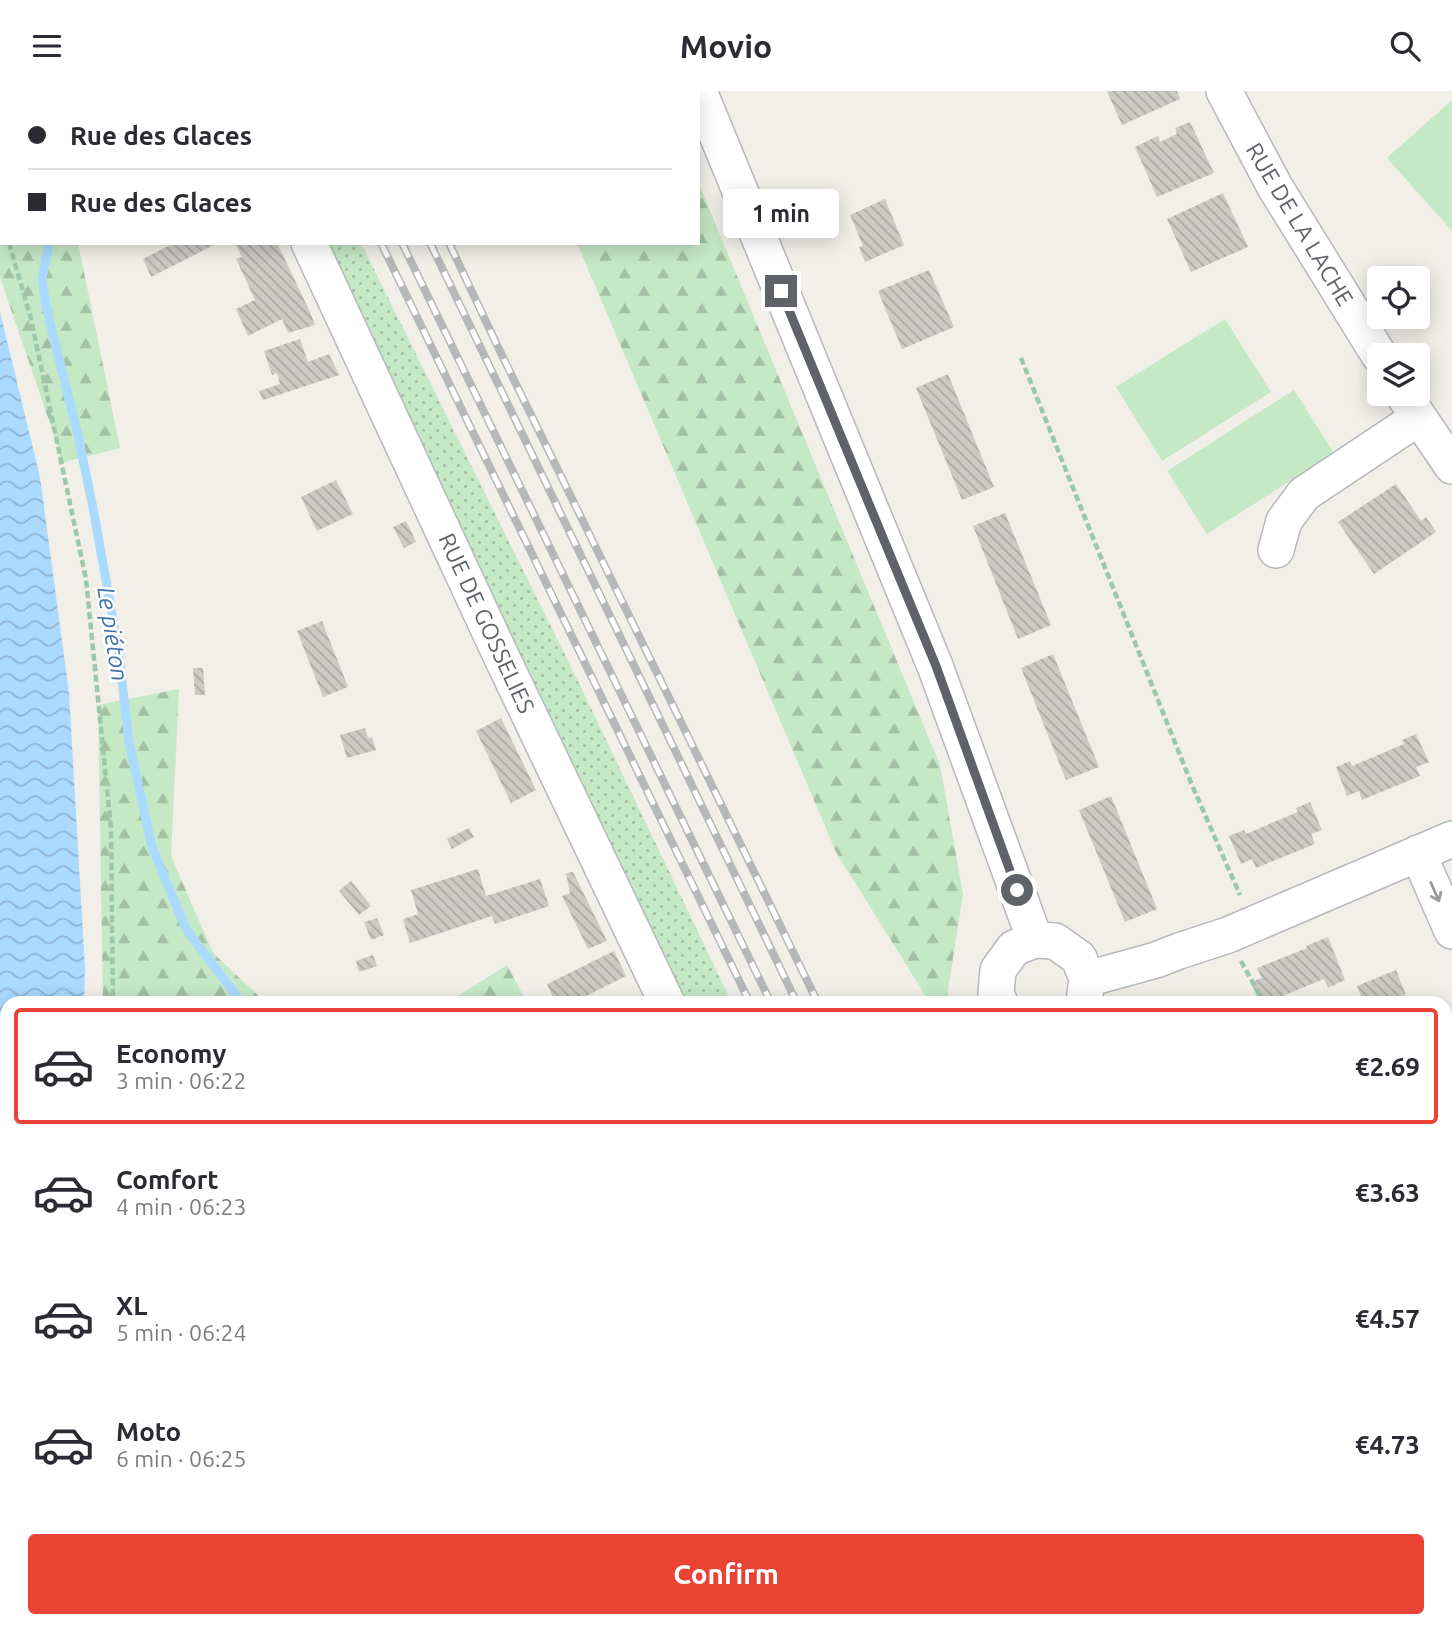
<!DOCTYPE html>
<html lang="en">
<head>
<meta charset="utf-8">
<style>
	:root { --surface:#fff; --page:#f7f7f7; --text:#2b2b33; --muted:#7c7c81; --line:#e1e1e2; --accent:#ea4335 }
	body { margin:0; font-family:Ubuntu,sans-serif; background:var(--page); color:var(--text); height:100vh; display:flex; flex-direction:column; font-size:26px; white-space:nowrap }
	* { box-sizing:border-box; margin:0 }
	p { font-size:23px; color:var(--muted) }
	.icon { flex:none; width:38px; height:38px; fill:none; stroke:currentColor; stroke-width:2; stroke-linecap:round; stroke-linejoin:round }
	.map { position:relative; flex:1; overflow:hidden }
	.details { position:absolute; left:0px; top:905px; width:1452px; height:632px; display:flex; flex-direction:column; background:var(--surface); border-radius:21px 21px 0 0; box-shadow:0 4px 18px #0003 }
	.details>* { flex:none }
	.top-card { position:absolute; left:0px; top:0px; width:700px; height:154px; box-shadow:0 4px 18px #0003; display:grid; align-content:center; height:154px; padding:0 28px; background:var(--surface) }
	.buttons { position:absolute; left:1367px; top:175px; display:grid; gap:14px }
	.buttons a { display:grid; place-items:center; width:63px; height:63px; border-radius:7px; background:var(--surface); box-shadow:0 4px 18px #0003; font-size:35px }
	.end { position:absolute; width:32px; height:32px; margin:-16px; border:9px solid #5f6368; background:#fff; box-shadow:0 0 0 4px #fff }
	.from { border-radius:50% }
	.bubble { position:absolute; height:49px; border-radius:7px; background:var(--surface); box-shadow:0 4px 18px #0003; font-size:23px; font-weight:700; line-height:49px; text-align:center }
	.top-card b { display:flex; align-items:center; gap:24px; height:66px; font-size:26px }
	.top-card b+b { border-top:2px solid var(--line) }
	.top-card i { width:18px; height:18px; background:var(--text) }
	ul { padding:12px 0 0; list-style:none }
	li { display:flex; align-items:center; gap:21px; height:116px; margin:0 14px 10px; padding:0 14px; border:4px solid transparent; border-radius:7px }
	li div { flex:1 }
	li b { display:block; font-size:26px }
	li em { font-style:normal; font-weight:700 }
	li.on { border-color:var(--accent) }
	li>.icon { width:63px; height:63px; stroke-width:1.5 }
	.button { display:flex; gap:14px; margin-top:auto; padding:14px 28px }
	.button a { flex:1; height:80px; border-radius:7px; background:var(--accent); color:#fff; font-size:28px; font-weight:700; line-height:80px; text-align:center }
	header { display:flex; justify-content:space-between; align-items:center; height:91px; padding:0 28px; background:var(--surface); font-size:32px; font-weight:700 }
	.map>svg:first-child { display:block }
	.grass { fill:url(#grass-dots) }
	.forest { fill:url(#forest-firs) }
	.garden { fill:#c5e8c5 }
	.water { fill:url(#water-waves) }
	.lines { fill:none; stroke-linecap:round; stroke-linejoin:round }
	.stream { stroke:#aadaff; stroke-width:9 }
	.building { fill:url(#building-back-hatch) }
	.minor-casing { stroke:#b5b8bc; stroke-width:38 }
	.path { stroke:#9cc7a9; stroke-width:4.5; stroke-dasharray:7 3.5; stroke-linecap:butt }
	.minor { stroke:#fff; stroke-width:35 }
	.rail-casing { stroke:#b6b7b8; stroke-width:8 }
	.rail { stroke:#fff; stroke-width:5; stroke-dasharray:16; stroke-linecap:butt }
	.oneway { stroke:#979a9d }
	.route { stroke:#5f6368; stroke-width:9 }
	.labels { text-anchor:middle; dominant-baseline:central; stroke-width:5; stroke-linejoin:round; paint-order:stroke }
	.street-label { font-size:23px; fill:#5f6368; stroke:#fff }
	.water-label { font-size:24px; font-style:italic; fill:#4174aa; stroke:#fff }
</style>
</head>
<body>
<header><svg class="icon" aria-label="menu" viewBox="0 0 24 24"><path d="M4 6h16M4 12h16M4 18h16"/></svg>Movio<svg class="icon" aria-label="search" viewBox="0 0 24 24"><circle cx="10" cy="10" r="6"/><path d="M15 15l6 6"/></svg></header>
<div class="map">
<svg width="1452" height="1535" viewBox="0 0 1452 1535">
	<defs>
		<pattern id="grass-dots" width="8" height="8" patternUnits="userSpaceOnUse" patternTransform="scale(1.75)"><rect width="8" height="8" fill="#c5e8c5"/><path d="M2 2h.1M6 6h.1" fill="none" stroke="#a3c0a4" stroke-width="1.8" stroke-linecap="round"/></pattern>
		<pattern id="forest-firs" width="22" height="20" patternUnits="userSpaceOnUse" patternTransform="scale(1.75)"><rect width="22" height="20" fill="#c5e8c5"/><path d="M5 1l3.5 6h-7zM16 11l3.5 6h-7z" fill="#a3c0a4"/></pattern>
		<pattern id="water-waves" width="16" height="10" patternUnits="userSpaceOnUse" patternTransform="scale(1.75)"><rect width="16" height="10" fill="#aadaff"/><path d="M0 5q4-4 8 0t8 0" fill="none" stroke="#8eb4d2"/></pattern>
		<pattern id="building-back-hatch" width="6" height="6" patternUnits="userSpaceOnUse" patternTransform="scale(1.75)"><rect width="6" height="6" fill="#cccac5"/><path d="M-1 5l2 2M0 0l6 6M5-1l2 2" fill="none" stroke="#a9a8a4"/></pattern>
	</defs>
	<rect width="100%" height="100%" fill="#f1efe8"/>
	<path class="grass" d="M321,152H361L575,584L732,912H683Z"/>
	<path class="forest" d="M0,0H47V2H2V152H78L120,357L61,372L57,353L0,186Z
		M698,91L940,674L963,803L946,912H930L836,761L577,152H698Z
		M179,598L171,765L213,862L266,912H103L98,614Z
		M507,874L527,912H447Z
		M1446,1495L1452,1499V1535H1183L1181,1530H1446Z
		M94,1530H189L188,1535H94Z
		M692,1530H930L933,1535H688Z"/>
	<path class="garden" d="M1452,9V140L1387,67Z
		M1225,228L1271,301L1162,370L1116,296Z
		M1294,299L1334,362L1207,443L1167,380Z"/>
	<path class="water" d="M0,221L40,386L69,602L85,877L84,912H7V1530H62V1535H0Z"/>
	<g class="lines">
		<path class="stream" d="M24,0V2
			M49,152L42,188L46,215L78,344L94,422L118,557L129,650L152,756L186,838L242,912
			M523,1530V1535"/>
	</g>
	<path class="building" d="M1107,0H1177L1180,8L1122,34Z
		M1190,31L1214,82L1157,106L1135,56L1158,45L1160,51L1177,43L1175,37Z
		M1223,102L1248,156L1191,181L1167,128Z
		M885,108L904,154L865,171L859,156L863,155L850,124Z
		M174,152H218L151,186L143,168Z
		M235,152H277L310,221L315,234L288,242L282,228L248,245L236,218L255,209L236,168L242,166Z
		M929,179L954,236L902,258L878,200Z
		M300,248L308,271L329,263L339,284L263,309L259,300L280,293L277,282L272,284L264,260Z
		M948,283L994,396L962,409L916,297Z
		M336,389L353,423L317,440L301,406Z
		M1396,393L1421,430L1426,426L1436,441L1374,483L1338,431Z
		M1005,422L1051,534L1018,548L973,435Z
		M406,430L416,451L404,457L393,436Z
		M322,530L348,596L323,606L297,540Z
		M1053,563L1099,676L1066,689L1021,577Z
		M193,577H203L205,604H195Z
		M501,627L536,699L511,712L476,640Z
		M365,637L368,647L372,646L376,659L347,667L340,644Z
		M1416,643L1429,671L1416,676L1420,685L1362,709L1359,700L1347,705L1336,676L1350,670L1352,675L1404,653L1402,649Z
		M1111,705L1157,818L1125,831L1079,719Z
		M1310,711L1322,739L1311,743L1315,753L1256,777L1252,768L1241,773L1229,745L1244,739L1246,743L1298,721L1296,717Z
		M469,737L474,746L452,758L447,748Z
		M478,778L486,805L540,788L549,815L495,833L492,825L410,852L403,828L418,823L411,799Z
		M573,781L607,850L588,858L562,805L570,802L566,782Z
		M351,790L371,815L359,824L339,800Z
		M377,827L384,844L371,849L364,831Z
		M1328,846L1345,889L1328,897L1324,888L1275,908L1276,912H1260L1251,891L1262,887L1257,877L1307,857L1306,855Z
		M614,860L626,885L572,912H556L547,893Z
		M373,864L377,875L359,881L356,870Z
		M1396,879L1406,904L1388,912H1364L1357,895Z
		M1446,941L1452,956V1048L1446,1033Z
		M1446,1376L1452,1380V1423L1446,1419Z
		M326,1530H348L350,1534L315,1535Z"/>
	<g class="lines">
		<g class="minor-casing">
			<path id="minor" d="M235,0L236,2
				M699,0L935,575L1035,849
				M1224,0L1275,96L1379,264
				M309,152L502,567L667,912
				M1403,303L1452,375
				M1276,459L1284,430L1304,403L1418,327
				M1418,762L1452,840
				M1087,888L1156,869L1179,860L1228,844L1452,748
				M1000,912L996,902L998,879L1014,857L1035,849L1055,850L1079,867L1087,888L1084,912
				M1446,1477L1452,1481
				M963,1530L966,1535"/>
		</g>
		<path class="path" d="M0,124L2,130
			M9,152L31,228L86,488L111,737L113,912
			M1021,267L1192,694L1240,804
			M1241,870L1264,912
			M1446,1221L1452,1227
			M1228,1530L1232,1535
			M93,1535V1530
			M687,1535L692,1530"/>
		<use href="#minor" class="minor"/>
		<g class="rail-casing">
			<path id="rail" d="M308,0V2
				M328,0L329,2
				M360,0L361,2
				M379,0V2
				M381,152L750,912
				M402,152L771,912
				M430,152L797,912
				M449,152L497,254L818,912
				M1048,1530L1051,1535
				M1069,1530L1072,1535
				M1111,1530L1114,1535
				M1132,1530L1135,1535"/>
		</g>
		<use href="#rail" class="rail"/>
	</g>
	<defs><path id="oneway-shaft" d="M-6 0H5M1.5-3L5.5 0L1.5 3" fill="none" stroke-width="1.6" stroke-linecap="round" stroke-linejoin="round" transform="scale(1.75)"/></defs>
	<use class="oneway" href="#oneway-shaft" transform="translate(1435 801) rotate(66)"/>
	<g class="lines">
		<path class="route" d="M781,200L936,575L1017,799"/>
	</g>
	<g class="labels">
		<g class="street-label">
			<text transform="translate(1300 133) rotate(59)">RUE DE LA LACHE</text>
			<text transform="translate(487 532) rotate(65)">RUE DE GOSSELIES</text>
		</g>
		<g class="water-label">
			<text transform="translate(113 543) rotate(81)">Le piéton</text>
		</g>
	</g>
</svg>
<div class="buttons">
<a><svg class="icon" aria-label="locate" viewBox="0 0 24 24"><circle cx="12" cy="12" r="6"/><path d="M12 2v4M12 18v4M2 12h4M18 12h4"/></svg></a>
<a><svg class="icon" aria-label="layers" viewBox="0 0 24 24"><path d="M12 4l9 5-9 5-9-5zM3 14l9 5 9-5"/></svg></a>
</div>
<i class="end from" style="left:1017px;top:799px"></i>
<i class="end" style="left:781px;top:200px"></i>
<div class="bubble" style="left:723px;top:98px;width:116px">1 min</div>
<div class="top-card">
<b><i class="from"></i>Rue des Glaces</b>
<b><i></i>Rue des Glaces</b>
</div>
<section class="details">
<ul>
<li class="on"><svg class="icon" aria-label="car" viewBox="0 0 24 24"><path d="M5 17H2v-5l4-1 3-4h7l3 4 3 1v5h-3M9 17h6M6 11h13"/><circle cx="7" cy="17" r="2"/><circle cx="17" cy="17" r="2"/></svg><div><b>Economy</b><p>3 min · 06:22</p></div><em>€2.69</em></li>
<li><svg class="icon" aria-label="car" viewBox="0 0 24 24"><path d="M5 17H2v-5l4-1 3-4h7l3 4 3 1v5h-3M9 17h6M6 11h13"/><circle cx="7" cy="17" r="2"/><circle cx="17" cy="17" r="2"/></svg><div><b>Comfort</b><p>4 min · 06:23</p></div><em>€3.63</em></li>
<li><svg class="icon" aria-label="car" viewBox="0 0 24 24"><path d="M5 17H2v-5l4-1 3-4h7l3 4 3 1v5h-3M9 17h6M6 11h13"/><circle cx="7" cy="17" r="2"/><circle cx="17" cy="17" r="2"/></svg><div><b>XL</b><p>5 min · 06:24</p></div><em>€4.57</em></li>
<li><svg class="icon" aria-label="car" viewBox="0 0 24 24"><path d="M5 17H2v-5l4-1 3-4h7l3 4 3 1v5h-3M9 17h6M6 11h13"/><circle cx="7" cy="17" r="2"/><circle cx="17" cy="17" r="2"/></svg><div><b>Moto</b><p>6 min · 06:25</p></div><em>€4.73</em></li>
</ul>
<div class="button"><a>Confirm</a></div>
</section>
</div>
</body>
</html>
